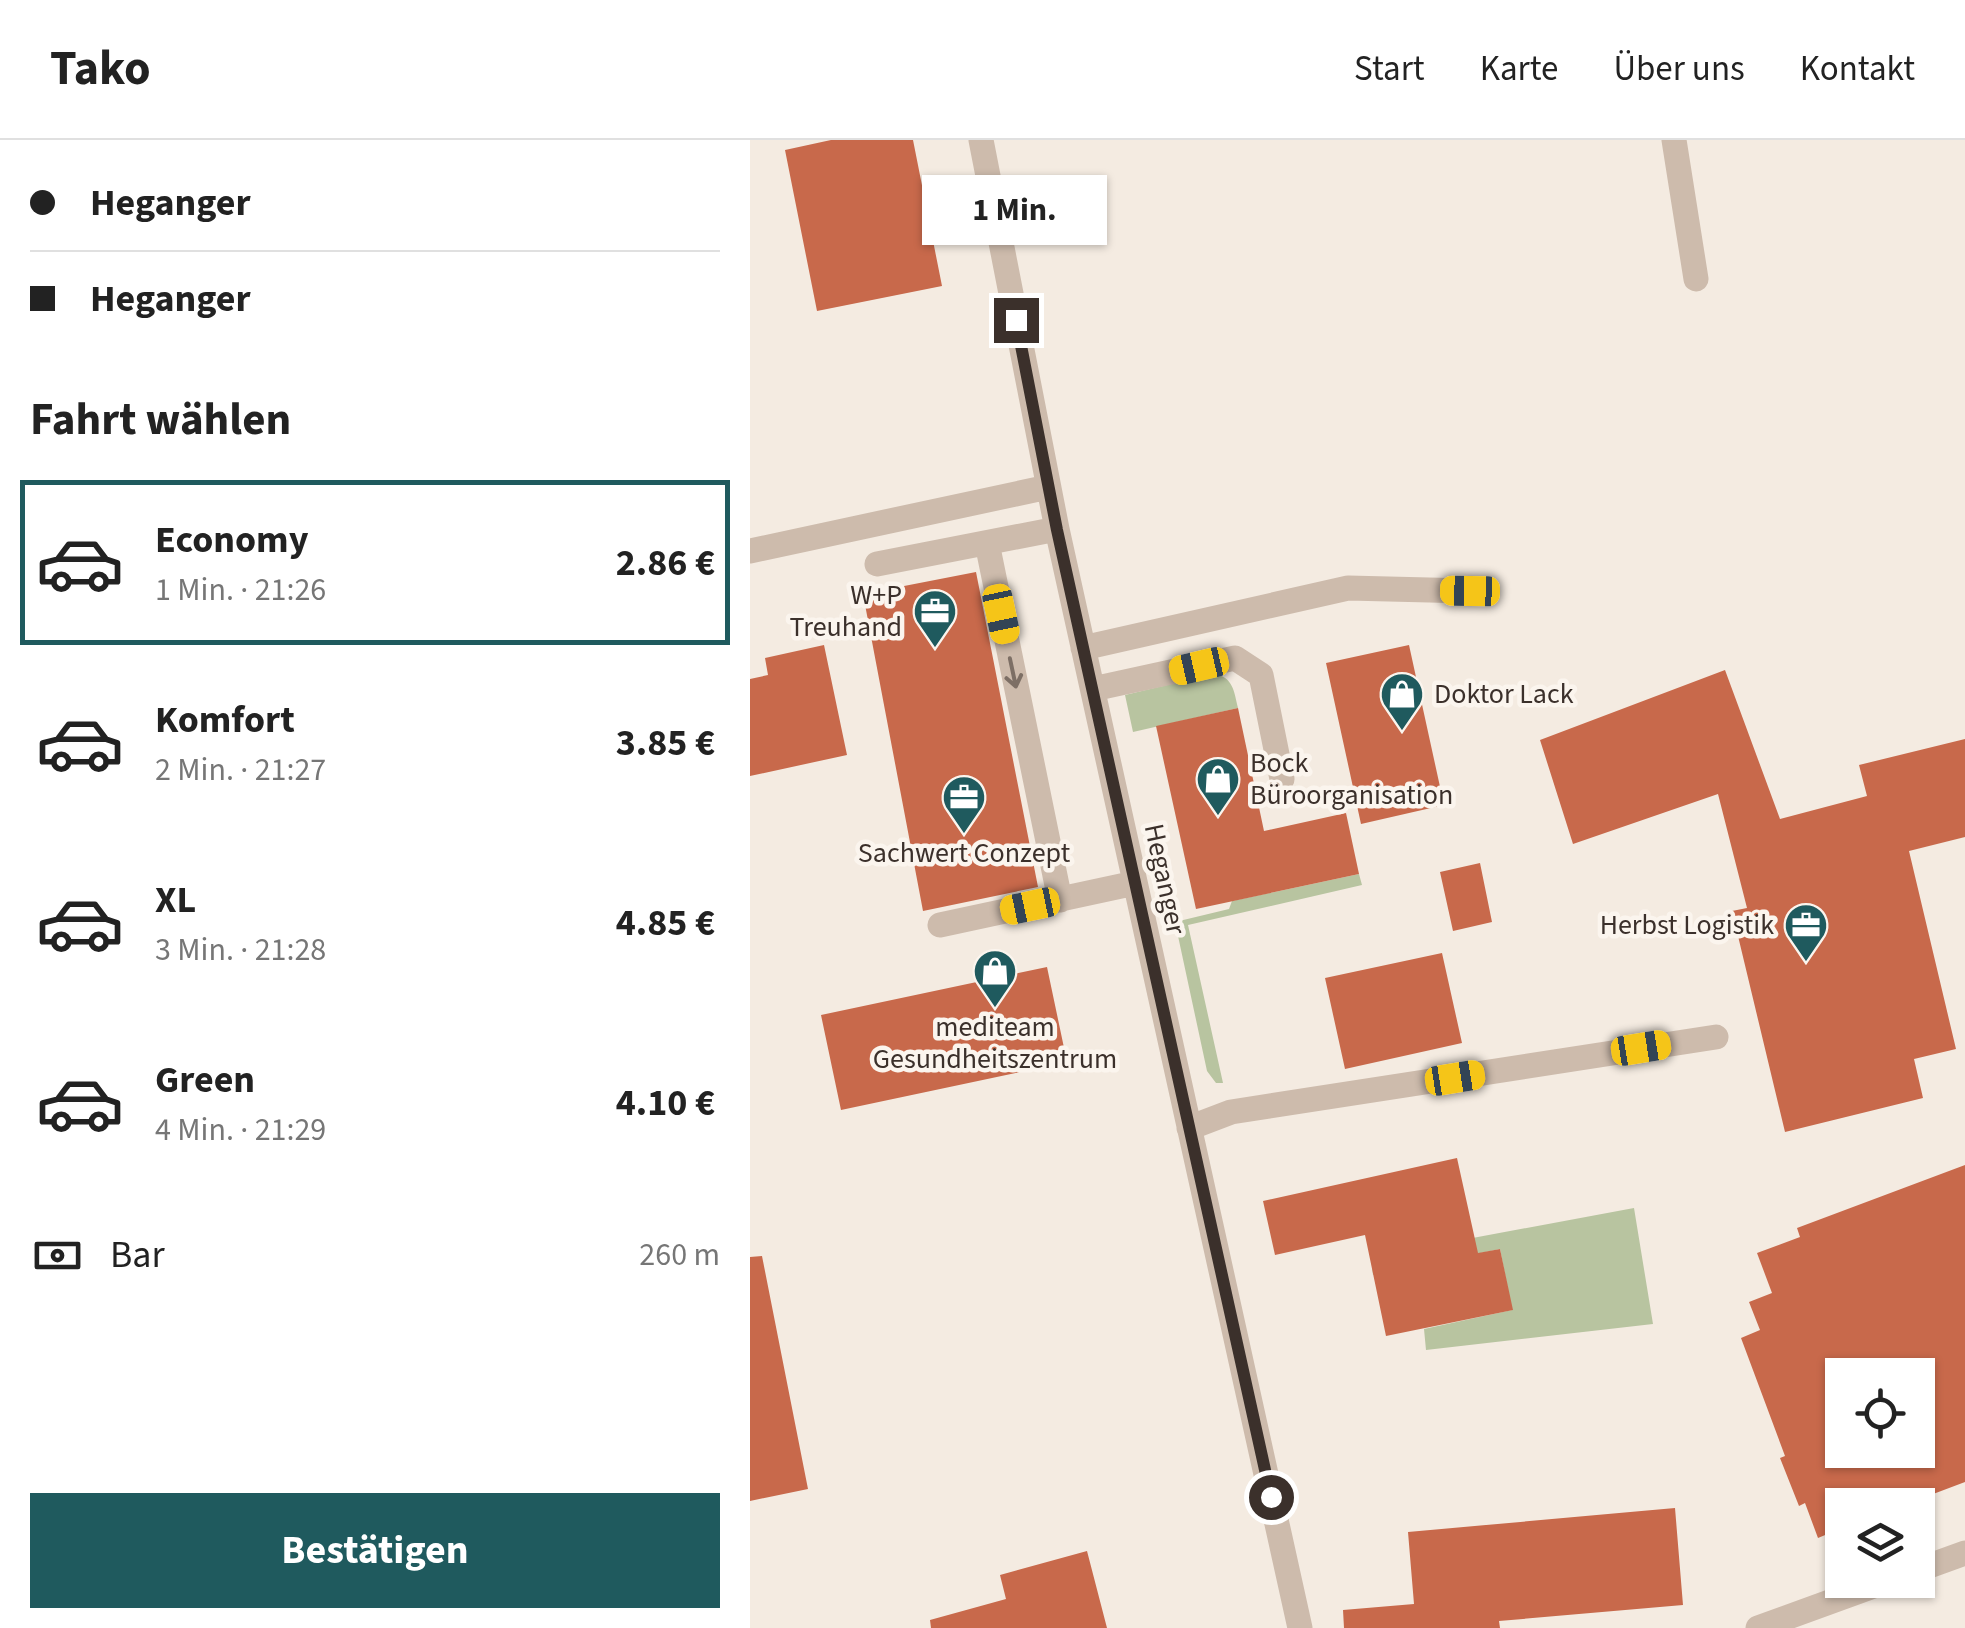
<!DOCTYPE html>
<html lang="de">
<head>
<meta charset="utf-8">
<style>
	:root { --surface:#fff; --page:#f2f2f2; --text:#222; --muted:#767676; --line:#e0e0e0; --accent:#1f5a5e }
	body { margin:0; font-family:"Source Sans 3",sans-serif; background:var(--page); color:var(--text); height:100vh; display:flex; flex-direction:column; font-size:38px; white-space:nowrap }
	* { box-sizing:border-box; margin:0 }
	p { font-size:32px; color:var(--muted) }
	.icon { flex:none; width:55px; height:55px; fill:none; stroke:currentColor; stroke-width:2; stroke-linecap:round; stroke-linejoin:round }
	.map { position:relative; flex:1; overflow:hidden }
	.panel { display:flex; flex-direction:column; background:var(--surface); width:750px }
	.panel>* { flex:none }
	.top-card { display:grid; align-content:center; height:220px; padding:0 30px; background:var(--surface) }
	.tools { position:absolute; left:1075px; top:1218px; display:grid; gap:20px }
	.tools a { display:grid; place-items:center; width:110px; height:110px; border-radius:0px; background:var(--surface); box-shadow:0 2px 8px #0004; font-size:50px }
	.end { position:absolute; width:45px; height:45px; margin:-22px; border:12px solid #3b302b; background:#fff; box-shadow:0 0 0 5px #fff }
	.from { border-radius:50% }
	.bubble { position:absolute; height:70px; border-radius:0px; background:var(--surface); box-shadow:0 2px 8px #0004; font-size:32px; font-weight:700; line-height:70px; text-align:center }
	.car { position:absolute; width:30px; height:60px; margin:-30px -15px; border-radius:12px; box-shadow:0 0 8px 2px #0007; background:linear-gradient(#f5c518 24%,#345 0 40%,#f5c518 0 76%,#345 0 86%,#f5c518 0) }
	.top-card b { display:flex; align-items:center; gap:35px; height:95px; font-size:38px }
	.top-card b+b { border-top:2px solid var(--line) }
	.top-card i { width:25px; height:25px; background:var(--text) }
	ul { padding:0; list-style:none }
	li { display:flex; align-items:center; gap:30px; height:165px; margin:0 20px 15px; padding:0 10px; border:5px solid transparent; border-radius:0px }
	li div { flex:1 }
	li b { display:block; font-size:38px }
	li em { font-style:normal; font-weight:700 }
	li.current { border-color:var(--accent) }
	li>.icon { width:90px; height:90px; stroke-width:1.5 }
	h2 { padding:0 30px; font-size:45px; line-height:120px }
	.pay { display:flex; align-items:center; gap:25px; height:110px; padding:0 30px; font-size:38px }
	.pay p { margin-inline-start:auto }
	.button { display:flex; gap:20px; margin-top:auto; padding:20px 30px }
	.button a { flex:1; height:115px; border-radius:0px; background:var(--accent); color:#fff; font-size:40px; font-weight:700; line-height:115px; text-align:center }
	header { display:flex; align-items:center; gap:60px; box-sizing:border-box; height:140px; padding:0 50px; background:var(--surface); border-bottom:2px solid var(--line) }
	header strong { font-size:48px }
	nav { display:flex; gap:55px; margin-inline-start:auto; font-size:35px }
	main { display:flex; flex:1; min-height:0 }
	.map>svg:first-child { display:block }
	.green { fill:#b8c4a0 }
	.building { fill:#c8694b; fill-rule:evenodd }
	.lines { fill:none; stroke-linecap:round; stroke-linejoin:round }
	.minor { stroke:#cdbbac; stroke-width:25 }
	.oneway { stroke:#7d6f65 }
	.route { stroke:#3b302b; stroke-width:12 }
	.labels { text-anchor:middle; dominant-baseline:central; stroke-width:9; stroke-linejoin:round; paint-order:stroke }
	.poi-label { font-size:28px; fill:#3b302b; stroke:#fbf5ee; text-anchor:end }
	.street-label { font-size:28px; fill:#3b302b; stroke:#fbf5ee }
</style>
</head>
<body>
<header>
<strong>Tako</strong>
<nav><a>Start</a><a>Karte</a><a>Über uns</a><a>Kontakt</a></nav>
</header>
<main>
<section class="panel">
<div class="top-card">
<b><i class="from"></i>Heganger</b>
<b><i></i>Heganger</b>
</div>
<h2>Fahrt wählen</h2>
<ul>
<li class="current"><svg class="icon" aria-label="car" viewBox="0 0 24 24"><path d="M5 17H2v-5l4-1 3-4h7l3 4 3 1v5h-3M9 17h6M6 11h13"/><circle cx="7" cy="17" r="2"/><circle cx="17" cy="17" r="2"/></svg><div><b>Economy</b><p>1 Min. · 21:26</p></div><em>2.86 €</em></li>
<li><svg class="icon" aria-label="car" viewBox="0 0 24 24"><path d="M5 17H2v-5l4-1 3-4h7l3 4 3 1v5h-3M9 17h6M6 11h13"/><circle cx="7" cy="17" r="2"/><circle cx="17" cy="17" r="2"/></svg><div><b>Komfort</b><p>2 Min. · 21:27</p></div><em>3.85 €</em></li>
<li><svg class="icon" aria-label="car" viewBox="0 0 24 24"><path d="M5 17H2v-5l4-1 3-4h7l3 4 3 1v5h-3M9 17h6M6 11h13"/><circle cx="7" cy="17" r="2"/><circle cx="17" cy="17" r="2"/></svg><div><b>XL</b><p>3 Min. · 21:28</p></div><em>4.85 €</em></li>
<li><svg class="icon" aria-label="car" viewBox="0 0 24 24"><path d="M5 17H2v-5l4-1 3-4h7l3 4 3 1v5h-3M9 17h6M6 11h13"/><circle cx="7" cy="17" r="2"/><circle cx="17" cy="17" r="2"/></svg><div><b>Green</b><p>4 Min. · 21:29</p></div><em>4.10 €</em></li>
</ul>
<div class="pay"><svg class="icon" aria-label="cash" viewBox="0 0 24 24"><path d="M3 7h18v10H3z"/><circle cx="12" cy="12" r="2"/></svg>Bar<p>260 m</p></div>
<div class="button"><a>Bestätigen</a></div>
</section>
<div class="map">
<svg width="1215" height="1488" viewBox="0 0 1215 1488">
	<rect width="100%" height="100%" fill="#f4ebe1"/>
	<path class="green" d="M463,534C483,536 484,551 488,568L383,592L375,555Z
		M609,734L612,745L438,785L473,943H466L457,931L425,782L479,769L482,761Z
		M884,1068L903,1184L676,1210L674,1189L762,1170L750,1109L623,1135L621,1117Z"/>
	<path class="building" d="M81,0H163L192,146L67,171L35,10Z
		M226,432L288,747L173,771L113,454Z
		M74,505L97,615L0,636V539L18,535L15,518Z
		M659,505L694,665L611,684L576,523Z
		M975,530L1030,679L1117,656L1109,625L1215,599V697L1159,711L1206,909L1164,919L1173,958L1035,992L982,771L997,768L968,654L823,704L790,600Z
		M488,568L514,691L596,673L609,734L446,769L406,586Z
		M730,723L742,782L703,791L690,732Z
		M692,813L712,903L595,929L575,838Z
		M297,827L317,922L91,970L71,875Z
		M707,1018L728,1113L750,1109L763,1170L636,1196L615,1095L525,1115L513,1061Z
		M1215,1025V1342L1154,1365H1092V1388L1068,1398L1055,1363L1049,1366L1030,1318L1035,1316L991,1198L1010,1190L999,1162L1022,1153L1007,1113L1050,1097L1047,1088ZM1092,1235H1168V1310H1092Z
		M12,1116L58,1349L0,1361V1117Z
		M925,1368L933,1465L749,1481L750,1488H594L593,1470L664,1464L658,1392Z
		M337,1411L357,1488H181L180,1480L256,1459L250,1435Z"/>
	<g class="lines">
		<path class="minor" d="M231,0L307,389L550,1488
			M924,0L946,139
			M237,403L310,760
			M0,411L298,347
			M127,424L307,389
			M333,508L598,448L720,451
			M343,549L485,518L511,535L532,639
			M190,785L385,743
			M439,988L481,972L966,897
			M1168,1430L1215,1413
			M1008,1488L1140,1440"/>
	</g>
	<defs><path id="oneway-shaft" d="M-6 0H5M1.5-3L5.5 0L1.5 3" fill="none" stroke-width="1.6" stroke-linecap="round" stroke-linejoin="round" transform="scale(2.5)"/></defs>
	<use class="oneway" href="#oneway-shaft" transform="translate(263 533) rotate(78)"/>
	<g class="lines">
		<path class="route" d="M266,180L307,390L521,1357"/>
	</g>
	<defs>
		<g id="office-pin" transform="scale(2.25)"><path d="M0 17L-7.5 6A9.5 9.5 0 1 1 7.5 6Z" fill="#1f5a5e" stroke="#fbf5ee"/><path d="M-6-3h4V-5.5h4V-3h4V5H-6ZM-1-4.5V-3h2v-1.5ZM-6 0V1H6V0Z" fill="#fff"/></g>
		<g id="shop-pin" transform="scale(2.25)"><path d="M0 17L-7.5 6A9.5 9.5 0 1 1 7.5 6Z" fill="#1f5a5e" stroke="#fbf5ee"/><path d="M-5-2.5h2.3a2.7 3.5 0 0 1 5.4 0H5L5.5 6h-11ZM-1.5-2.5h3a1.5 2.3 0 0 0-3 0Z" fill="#fff"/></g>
	</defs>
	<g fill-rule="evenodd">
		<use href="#office-pin" x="185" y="471"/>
		<use href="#shop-pin" x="652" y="554"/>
		<use href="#shop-pin" x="468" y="639"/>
		<use href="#office-pin" x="214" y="657"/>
		<use href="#office-pin" x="1056" y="785"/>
		<use href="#shop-pin" x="245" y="831"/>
	</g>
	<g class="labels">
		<g class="poi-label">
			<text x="152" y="455">W+P<tspan x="152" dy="32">Treuhand</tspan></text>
			<text x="684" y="554" text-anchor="start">Doktor Lack</text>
			<text x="500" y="623" text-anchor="start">Bock<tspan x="500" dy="32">Büroorganisation</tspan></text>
			<text x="214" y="713" text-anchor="middle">Sachwert Conzept</text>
			<text x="1024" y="785">Herbst Logistik</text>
			<text x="245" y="887" text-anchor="middle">mediteam<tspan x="245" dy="32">Gesundheitszentrum</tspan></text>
		</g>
		<g class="street-label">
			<text transform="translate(415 739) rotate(78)">Heganger</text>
		</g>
	</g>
</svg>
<div class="tools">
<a><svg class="icon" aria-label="locate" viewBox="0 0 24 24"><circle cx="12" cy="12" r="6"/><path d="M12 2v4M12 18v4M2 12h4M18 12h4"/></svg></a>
<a><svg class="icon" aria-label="layers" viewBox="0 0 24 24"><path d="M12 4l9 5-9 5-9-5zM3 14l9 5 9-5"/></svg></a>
</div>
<i class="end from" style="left:521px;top:1357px"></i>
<i class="end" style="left:266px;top:180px"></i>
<div class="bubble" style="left:172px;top:35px;width:185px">1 Min.</div>
<i class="car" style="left:720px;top:451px;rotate:271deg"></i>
<i class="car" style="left:251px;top:474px;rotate:168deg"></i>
<i class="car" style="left:449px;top:526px;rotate:257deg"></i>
<i class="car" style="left:280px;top:766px;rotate:258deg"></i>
<i class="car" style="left:891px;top:908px;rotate:81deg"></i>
<i class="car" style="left:705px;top:938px;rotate:81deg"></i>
</div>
</main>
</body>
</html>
